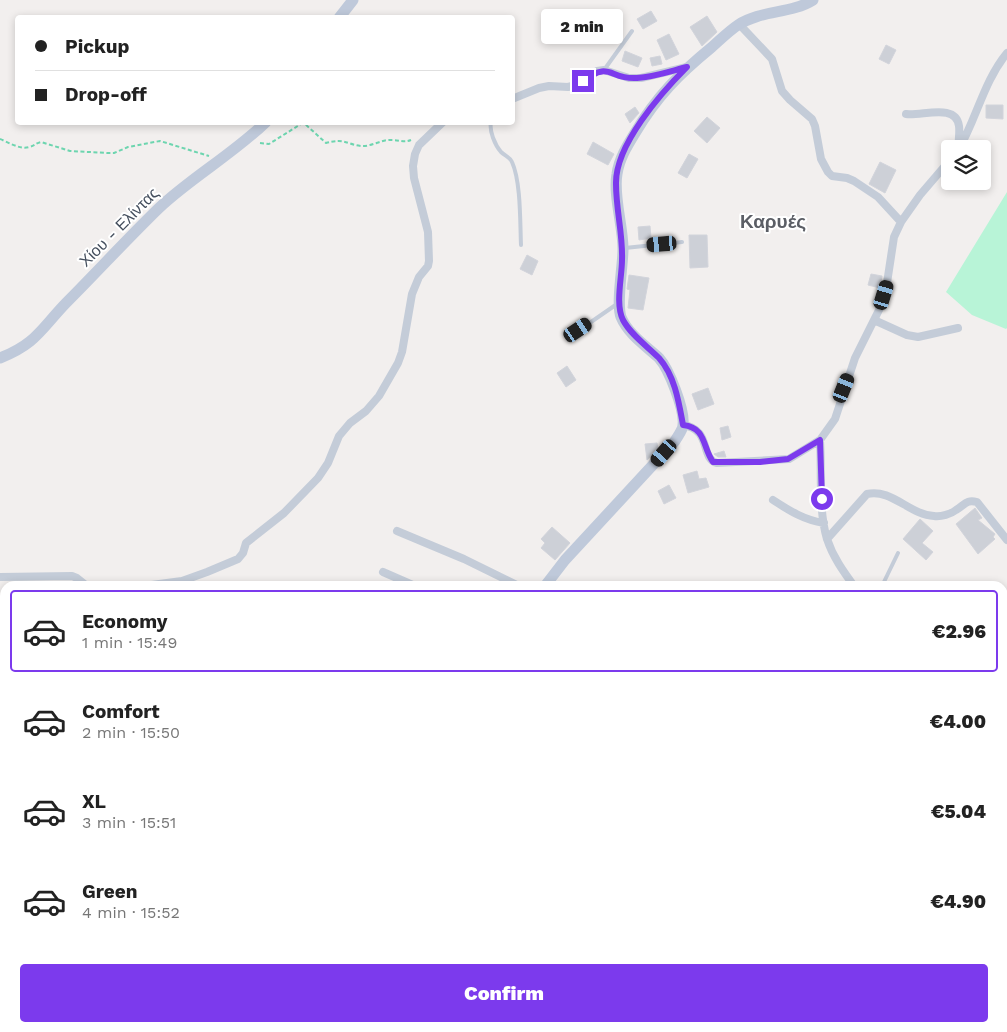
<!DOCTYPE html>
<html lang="en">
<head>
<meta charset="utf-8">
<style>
	:root { --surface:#fff; --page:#f2f2f2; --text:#222; --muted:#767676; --line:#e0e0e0; --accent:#7c3aed }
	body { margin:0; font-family:"Work Sans",sans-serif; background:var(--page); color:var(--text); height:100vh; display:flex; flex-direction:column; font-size:19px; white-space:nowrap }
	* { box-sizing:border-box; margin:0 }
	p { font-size:16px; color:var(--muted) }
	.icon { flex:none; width:28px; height:28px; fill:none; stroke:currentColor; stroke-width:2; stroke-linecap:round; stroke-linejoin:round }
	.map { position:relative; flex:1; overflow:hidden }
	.details { position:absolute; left:0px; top:581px; width:1008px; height:451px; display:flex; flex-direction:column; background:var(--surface); border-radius:15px 15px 0 0; box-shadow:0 2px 8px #0003 }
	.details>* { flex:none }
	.hud { position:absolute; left:15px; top:15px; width:500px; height:110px; border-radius:5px; box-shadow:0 2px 8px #0003; display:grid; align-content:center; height:110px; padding:0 20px; background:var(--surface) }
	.fabs { position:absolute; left:941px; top:140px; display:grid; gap:10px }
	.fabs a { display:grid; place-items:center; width:50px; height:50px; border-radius:5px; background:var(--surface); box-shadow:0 2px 8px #0003; font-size:25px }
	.end { position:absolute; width:22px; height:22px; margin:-11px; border:6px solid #7c3aed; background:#fff; box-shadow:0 0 0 2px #fff }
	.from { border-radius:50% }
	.bubble { position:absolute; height:35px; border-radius:5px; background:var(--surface); box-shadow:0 2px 8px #0003; font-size:16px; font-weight:800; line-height:35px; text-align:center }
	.car { position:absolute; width:15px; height:30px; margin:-15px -8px; border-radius:6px; box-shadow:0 0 4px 1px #0007; background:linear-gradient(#222 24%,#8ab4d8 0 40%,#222 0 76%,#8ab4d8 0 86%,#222 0) }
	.hud b { display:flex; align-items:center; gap:18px; height:48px; font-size:19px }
	.hud b+b { border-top:1px solid var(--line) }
	.hud i { width:12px; height:12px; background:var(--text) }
	ul { padding:9px 0 0; list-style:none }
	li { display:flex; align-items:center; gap:15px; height:82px; margin:0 10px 8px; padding:0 10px; border:2px solid transparent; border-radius:5px }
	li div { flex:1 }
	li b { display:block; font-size:19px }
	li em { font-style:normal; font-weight:800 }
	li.current { border-color:var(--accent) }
	li>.icon { width:45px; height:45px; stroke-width:1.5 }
	.action { display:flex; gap:10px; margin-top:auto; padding:10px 20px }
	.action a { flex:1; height:58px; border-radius:5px; background:var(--accent); color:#fff; font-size:20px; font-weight:800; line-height:58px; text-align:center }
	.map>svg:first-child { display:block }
	.green { fill:#b8f4d7 }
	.building { fill:#cdd0d7; stroke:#d2d4db }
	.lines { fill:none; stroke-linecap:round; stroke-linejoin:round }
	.path { stroke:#6dd5af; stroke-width:2; stroke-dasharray:4 2.5; stroke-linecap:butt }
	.lane { stroke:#c4ccd8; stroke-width:4 }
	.street { stroke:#c4ccd8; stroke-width:8 }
	.secondary { stroke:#bfc9da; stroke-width:11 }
	.route { stroke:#7c3aed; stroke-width:6 }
	.labels { text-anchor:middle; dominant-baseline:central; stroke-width:4; stroke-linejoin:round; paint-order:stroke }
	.street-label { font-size:16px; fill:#454f5e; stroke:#fff }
	.quarter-label { font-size:19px; font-weight:bold; fill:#5b5e65; stroke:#fff }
</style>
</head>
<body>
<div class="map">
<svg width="1007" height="1032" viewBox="0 0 1007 1032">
	<rect width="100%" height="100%" fill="#f2efee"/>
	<path class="green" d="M1007,192V328L1006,329L972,315L946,292Z
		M1007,678V1032H555L557,1028H1002V679Z"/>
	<path class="building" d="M651,11L657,21L643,29L637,19Z
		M707,16L717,32L702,46L690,27Z
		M669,34L679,54L666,60L657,40Z
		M886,45L896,50L889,64L879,59Z
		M625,51L642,58L638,67L622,61Z
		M660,56L662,64L652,66L650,58Z
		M986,105H1003V119L986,118Z
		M635,107L639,113L630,123L625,114Z
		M707,117L720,128L707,143L694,131Z
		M593,142L614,154L608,165L587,154Z
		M689,154L698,159L687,178L678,173Z
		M880,162L896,170L885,193L869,184Z
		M650,226L651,238L639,240L638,227Z
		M689,235H707L708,267L690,268Z
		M527,255L538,261L532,275L520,269Z
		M871,274L882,276L880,288L868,285Z
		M629,275L649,278L643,310L628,308L630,290L627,289Z
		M567,366L576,380L566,387L557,373Z
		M708,388L714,404L698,410L692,394Z
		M728,426L731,437L722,440L720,428Z
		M657,443L658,448L647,460L645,444Z
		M724,451L726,457H718L714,454Z
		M697,471L699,479L706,478L709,487L688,493L683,475Z
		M669,485L676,498L664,504L658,491Z
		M975,508L982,518L978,520L995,534L993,537L995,539L978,554L956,524Z
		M920,519L933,531L922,543L933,552L926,560L903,539Z
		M552,527L570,543L555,560L541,548L545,543L541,539Z"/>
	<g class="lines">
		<path class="path" d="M0,139C8,142 20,150 29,147C34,146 36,143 41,142L70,151L108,153H114L128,147L160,141L209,156
			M260,143L269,144L301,124H305L326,143C346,138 345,144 361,146C371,147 382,139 392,140C400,140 404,143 411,140"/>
		<path class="lane" d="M604,70L632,31
			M491,122C489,131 495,145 501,152C505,156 510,157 512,162C521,182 520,222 521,245
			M625,248L682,242
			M578,331L617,304
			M882,586L898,553"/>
		<path class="street" d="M739,24L772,59L782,91L790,100L812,119L815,126L821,159L828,172L832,176L847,178L854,181L878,197L901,222
			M512,99L539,88L549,86L568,87L576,85L597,71L604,70L629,78H641L687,67
			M906,114C923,116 956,103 959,126C960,133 958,140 959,147
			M959,149C977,117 984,81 1007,53
			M874,320L907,335L918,337L958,328
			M683,425C712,429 700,459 717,463L789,459L820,440L835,419L855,358L881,306L887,283L894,237L901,222L920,195L950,160
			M820,440C822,471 818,509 827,539C833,557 843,571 854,586
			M773,500C790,511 804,520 824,523
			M397,531L464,559L519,586
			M827,539L867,494C891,488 910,515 934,516C941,517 951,514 956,510C965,505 966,499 977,502L1007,540
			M383,572L415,586
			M0,577L72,576L77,578L87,586
			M144,586L182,581L207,572L238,559L243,553L246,543L284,513L318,478L328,463L339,436L350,423L366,411L379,396L398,363L402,352L412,294L419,277L428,266L429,261L428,232L414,178L413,166L415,154L419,145L443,122
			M1002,757L1007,756
			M1002,772L1007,789
			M1002,836L1007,827
			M246,1028L250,1032
			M928,1032L929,1028"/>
		<path class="secondary" d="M339,18L353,0
			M0,358C36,344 41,329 66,303C97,272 127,239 159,208C192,177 233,154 266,122
			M545,586L565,560L675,441C677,437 683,430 683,425C685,410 669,369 659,358C646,346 628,334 621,317C616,303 623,266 623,249C623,226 613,195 617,174C619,159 627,146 635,133C657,96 679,74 712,47C721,39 729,31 738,25C761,10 791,14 813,0
			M365,1032L374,1028"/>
	</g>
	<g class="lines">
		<path class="route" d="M583,81C611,60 609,80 637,78C654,77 671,71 687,67C661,93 615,145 616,184C616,210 623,234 622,260C622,277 615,304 623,320C631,335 647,346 659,358C675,376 679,403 683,425C707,428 702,447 713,462H760L788,459L820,440L822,499"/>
	</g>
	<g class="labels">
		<g class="street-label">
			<text transform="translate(119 227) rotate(-45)">Χίου - Ελίντας</text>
		</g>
		<g class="quarter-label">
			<text x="773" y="221">Καρυές</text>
		</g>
	</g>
</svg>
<div class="fabs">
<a><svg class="icon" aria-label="layers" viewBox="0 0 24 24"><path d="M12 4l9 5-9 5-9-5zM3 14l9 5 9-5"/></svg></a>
</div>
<i class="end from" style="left:822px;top:499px"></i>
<i class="end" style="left:583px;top:81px"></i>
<div class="bubble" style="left:541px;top:9px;width:82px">2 min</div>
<i class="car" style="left:662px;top:244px;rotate:265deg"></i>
<i class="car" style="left:884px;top:295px;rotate:17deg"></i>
<i class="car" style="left:578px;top:330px;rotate:56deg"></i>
<i class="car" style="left:844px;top:388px;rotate:22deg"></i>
<i class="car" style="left:664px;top:453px;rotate:221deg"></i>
<div class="hud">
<b><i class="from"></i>Pickup</b>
<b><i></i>Drop-off</b>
</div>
<section class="details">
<ul>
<li class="current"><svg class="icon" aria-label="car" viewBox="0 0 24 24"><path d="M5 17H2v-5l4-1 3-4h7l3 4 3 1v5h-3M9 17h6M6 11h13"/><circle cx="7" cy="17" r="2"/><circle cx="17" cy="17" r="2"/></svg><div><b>Economy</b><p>1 min · 15:49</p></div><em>€2.96</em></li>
<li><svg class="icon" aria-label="car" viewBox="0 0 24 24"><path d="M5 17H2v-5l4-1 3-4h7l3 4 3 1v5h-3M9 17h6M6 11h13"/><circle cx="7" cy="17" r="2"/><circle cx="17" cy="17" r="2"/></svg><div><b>Comfort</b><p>2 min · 15:50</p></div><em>€4.00</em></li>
<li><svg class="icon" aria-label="car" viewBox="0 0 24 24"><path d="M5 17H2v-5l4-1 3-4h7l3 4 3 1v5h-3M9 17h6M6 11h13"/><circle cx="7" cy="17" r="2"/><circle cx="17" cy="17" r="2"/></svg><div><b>XL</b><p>3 min · 15:51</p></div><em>€5.04</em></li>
<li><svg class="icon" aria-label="car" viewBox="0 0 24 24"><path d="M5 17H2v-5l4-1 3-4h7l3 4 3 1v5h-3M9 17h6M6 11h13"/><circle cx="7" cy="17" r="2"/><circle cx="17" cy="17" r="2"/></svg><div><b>Green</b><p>4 min · 15:52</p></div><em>€4.90</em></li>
</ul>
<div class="action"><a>Confirm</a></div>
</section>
</div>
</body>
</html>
